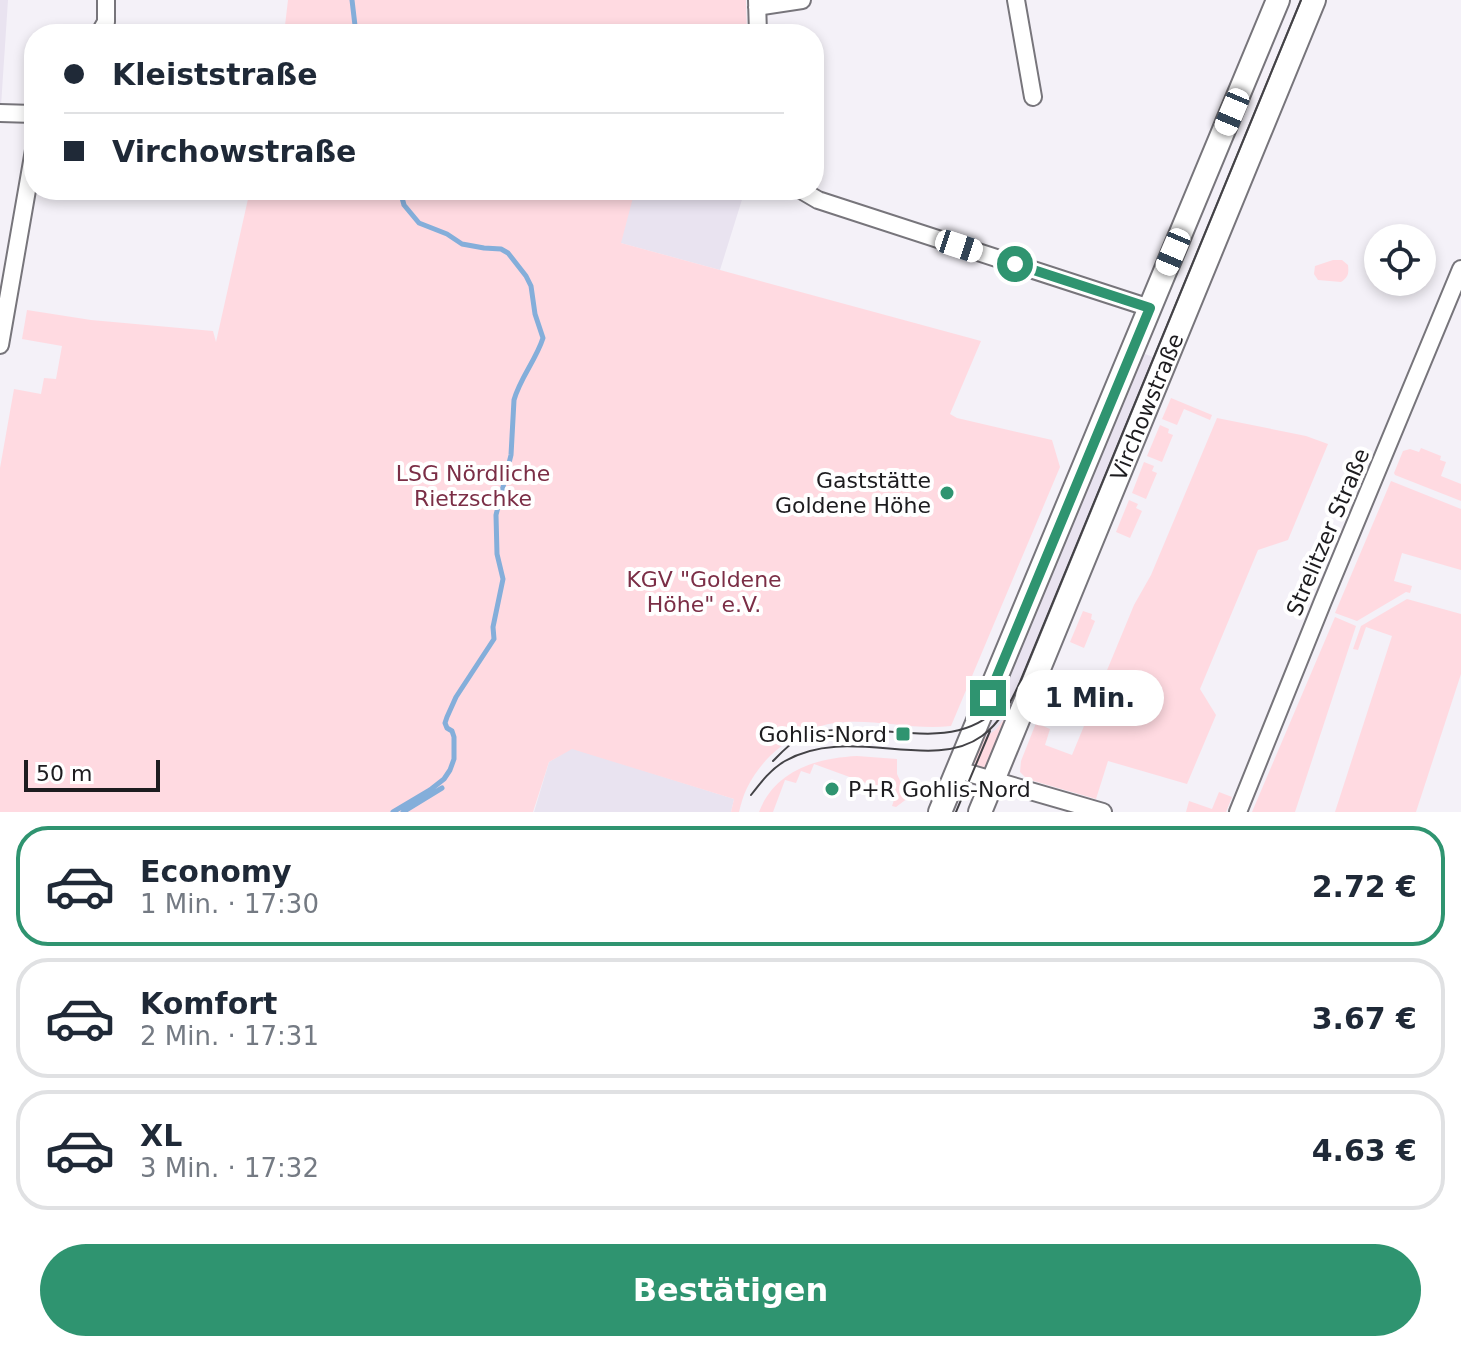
<!DOCTYPE html>
<html lang="de">
<head>
<meta charset="utf-8">
<style>
	:root { --surface:#fff; --page:#f2f2f3; --text:#1f2937; --muted:#747a83; --line:#e0e1e3; --accent:#2f9470 }
	body { margin:0; font-family:"DejaVu Sans",sans-serif; background:var(--page); color:var(--text); height:100vh; display:flex; flex-direction:column; font-size:30px; white-space:nowrap }
	* { box-sizing:border-box; margin:0 }
	p { font-size:26px; color:var(--muted) }
	.icon { flex:none; width:44px; height:44px; fill:none; stroke:currentColor; stroke-width:2; stroke-linecap:round; stroke-linejoin:round }
	.map { position:relative; height:812px; overflow:hidden }
	.side { display:flex; flex-direction:column; background:var(--surface); flex:1 }
	.side>* { flex:none }
	.top-card { position:absolute; left:24px; top:24px; width:800px; height:176px; border-radius:32px; box-shadow:0 4px 12px #0003; display:grid; align-content:center; height:176px; padding:0 40px; background:var(--surface) }
	.tools { position:absolute; left:1364px; top:224px; display:grid; gap:16px }
	.tools a { display:grid; place-items:center; width:72px; height:72px; border-radius:50%; background:var(--surface); box-shadow:0 4px 12px #0003; font-size:40px }
	.scale { position:absolute; left:24px; bottom:20px; width:136px; box-sizing:border-box; padding-left:8px; border:4px solid #1d1c1f; border-top:0; font-size:22px; line-height:28px; white-space:nowrap; color:#1d1c1f; -webkit-text-stroke:6px #fff; paint-order:stroke }
	.end { position:absolute; width:36px; height:36px; margin:-18px; border:10px solid #2f9470; background:#fff; box-shadow:0 0 0 4px #fff }
	.from { border-radius:50% }
	.bubble { position:absolute; height:56px; border-radius:28px; background:var(--surface); box-shadow:0 4px 12px #0003; font-size:26px; font-weight:700; line-height:56px; text-align:center }
	.car { position:absolute; width:24px; height:48px; margin:-24px -12px; border-radius:10px; box-shadow:0 0 6px 2px #0007; background:linear-gradient(#fff 24%,#345 0 40%,#fff 0 76%,#345 0 86%,#fff 0) }
	.top-card b { display:flex; align-items:center; gap:28px; height:76px; font-size:30px }
	.top-card b+b { border-top:2px solid var(--line) }
	.top-card i { width:20px; height:20px; background:var(--text) }
	ul { padding:14px 0 0; list-style:none }
	li { display:flex; align-items:center; gap:24px; height:120px; margin:0 16px 12px; padding:0 24px; border:4px solid var(--line); border-radius:32px }
	li div { flex:1 }
	li b { display:block; font-size:30px }
	li em { font-style:normal; font-weight:700 }
	li.selected { border-color:var(--accent) }
	li>.icon { width:72px; height:72px; stroke-width:1.5 }
	.button { display:flex; gap:16px; margin-top:auto; padding:16px 40px }
	.button a { flex:1; height:92px; border-radius:48px; background:var(--accent); color:#fff; font-size:32px; font-weight:700; line-height:92px; text-align:center }
	.map>svg:first-child { display:block }
	.built { fill:#e9e3f0 }
	.green { fill:#ffdae1 }
	.lines { fill:none; stroke-linecap:round; stroke-linejoin:round }
	.stream { stroke:#84aeda; stroke-width:5 }
	.street-casing { stroke:#77757b; stroke-width:20 }
	.secondary-casing { stroke:#77757b; stroke-width:26 }
	.street { stroke:#fff; stroke-width:16 }
	.secondary { stroke:#fff; stroke-width:22 }
	.tram { stroke:#434246; stroke-width:2 }
	.route { stroke:#2f9470; stroke-width:10 }
	.poi-dot { fill:#2f9470; stroke:#fff; stroke-width:3 }
	.labels { text-anchor:middle; dominant-baseline:central; stroke-width:8; stroke-linejoin:round; paint-order:stroke }
	.street-label { font-size:22px; fill:#1d1c1f; stroke:#fff }
	.park-label { font-size:22px; fill:#7b2e46; stroke:#fff }
	.poi-label { font-size:22px; fill:#1d1c1f; stroke:#fff; text-anchor:end }
</style>
</head>
<body>
<div class="map">
<svg width="1461" height="812" viewBox="0 0 1461 812">
	<rect width="100%" height="100%" fill="#f4f1f8"/>
	<path class="built" d="M0,0H8L1,106L0,105Z
		M590,190H745L720,270L584,233Z
		M1142,353L1156,358L1015,701L1000,725L991,734L976,744Z
		M572,748L734,799L731,812H534L549,762Z"/>
	<path class="green" d="M288,0H746L747,34H284Z
		M250,190H635L621,243L981,341L950,414L957,418L1052,440L1060,467L951,726C915,730 880,720 845,722C804,724 765,751 747,788C743,796 741,804 739,812H731L734,799L572,749L549,762L533,812H0V468L14,389L41,394L44,378L56,379L62,346L22,339L27,310L91,320L213,331L216,342Z
		M1333,260H1342L1348,265C1349,274 1348,277 1341,282L1318,280L1314,274L1315,266Z
		M1171,398L1212,415L1210,420L1184,409L1177,425L1162,419Z
		M1217,418L1306,436L1328,444L1288,540L1258,550L1200,689L1216,715L1187,784L1108,761L1096,799L1027,779L1020,772L1021,761L1036,723L1050,729L1045,745L1072,755L1134,605L1151,575Z
		M1160,425L1169,429L1168,433L1173,435L1162,462L1147,456Z
		M1421,448L1441,456L1440,460L1446,462L1441,476L1461,484V501L1395,475L1394,473L1403,451L1410,449L1419,452Z
		M1144,462L1154,466L1152,471L1157,473L1146,499L1132,493Z
		M1391,481L1461,509V570L1402,553L1394,581L1412,586L1410,593L1406,592L1357,621L1335,613Z
		M1129,500L1138,504L1136,508L1142,511L1130,538L1116,532Z
		M1407,599L1461,614V674L1416,812H1335L1392,636L1366,627L1358,650L1353,649L1361,626Z
		M1083,611L1092,614L1091,619L1095,621L1084,648L1070,642Z
		M1335,617L1356,626L1295,812H1252Z
		M1015,701L988,767C972,770 967,753 978,743C984,737 992,734 998,727C1005,719 1010,709 1015,701Z
		M857,756L897,759V774L908,798L896,807L892,806L896,794L814,764L810,774L801,771L796,783L785,780L773,812H759C775,770 817,758 857,756Z
		M1219,792L1232,797L1226,812H1186L1189,801L1212,809Z"/>
	<g class="lines">
		<path class="stream" d="M352,0L356,34
			M393,812L430,790L444,779L450,770L454,759V737L452,731L447,728L445,723L447,717L456,697L494,639L493,627L503,579L497,554L496,515L511,455L514,400C520,378 536,360 543,338L535,314L531,286L526,276L508,253L501,249L484,248L462,244L447,234L419,223L404,205L401,194L398,190
			M403,812L442,788"/>
		<g class="street-casing">
			<path id="street" d="M757,0L758,34
				M1016,0L1033,97
				M757,7L802,0
				M99,34L106,22V0
				M0,113L34,114
				M801,190L818,200L1150,308
				M0,345L34,150
				M958,770L1103,812
				M1238,812L1323,601L1461,269"/>
		</g>
		<g class="secondary-casing">
			<g id="secondary">
				<path d="M940,812L1278,0"/>
				<path id="s1" d="M980,812L1314,0"/>
			</g>
		</g>
		<use href="#street" class="street"/>
		<use href="#secondary" class="secondary"/>
		<path class="tram" d="M773,761C780,754 788,745 797,740C859,709 939,760 994,712
			M751,795C761,782 771,769 785,761C849,724 931,773 982,736C1000,723 1011,702 1020,682L1301,0
			M956,812L990,731"/>
	</g>
	<g class="lines">
		<path class="route" d="M988,698L1150,308L1015,264"/>
	</g>
	<g class="poi-dot">
		<circle cx="947" cy="493" r="8"/>
		<rect x="895" y="726" width="16" height="16" rx="4"/>
		<circle cx="832" cy="789" r="8"/>
	</g>
	<g class="labels">
		<g class="street-label">
			<text stroke="none"><textPath href="#s1" startOffset="438">Virchowstraße</textPath></text>
			<text transform="translate(1328 532) rotate(-67)">Strelitzer Straße</text>
		</g>
		<g class="park-label">
			<text x="473" y="473">LSG Nördliche<tspan x="473" dy="25">Rietzschke</tspan></text>
			<text x="704" y="579">KGV "Goldene<tspan x="704" dy="25">Höhe" e.V.</tspan></text>
		</g>
		<g class="poi-label">
			<text x="931" y="480">Gaststätte<tspan x="931" dy="25">Goldene Höhe</tspan></text>
			<text x="887" y="734">Gohlis-Nord</text>
			<text x="848" y="789" text-anchor="start">P+R Gohlis-Nord</text>
		</g>
	</g>
</svg>
<div class="tools">
<a><svg class="icon" aria-label="locate" viewBox="0 0 24 24"><circle cx="12" cy="12" r="6"/><path d="M12 2v4M12 18v4M2 12h4M18 12h4"/></svg></a>
</div>
<div class="scale">50 m</div>
<i class="end from" style="left:1015px;top:264px"></i>
<i class="end" style="left:988px;top:698px"></i>
<div class="bubble" style="left:1016px;top:670px;width:148px">1 Min.</div>
<i class="car" style="left:1232px;top:112px;rotate:203deg"></i>
<i class="car" style="left:959px;top:246px;rotate:108deg"></i>
<i class="car" style="left:1173px;top:252px;rotate:203deg"></i>
<div class="top-card">
<b><i class="from"></i>Kleiststraße</b>
<b><i></i>Virchowstraße</b>
</div>
</div>
<section class="side">
<ul>
<li class="selected"><svg class="icon" aria-label="car" viewBox="0 0 24 24"><path d="M5 17H2v-5l4-1 3-4h7l3 4 3 1v5h-3M9 17h6M6 11h13"/><circle cx="7" cy="17" r="2"/><circle cx="17" cy="17" r="2"/></svg><div><b>Economy</b><p>1 Min. · 17:30</p></div><em>2.72 €</em></li>
<li><svg class="icon" aria-label="car" viewBox="0 0 24 24"><path d="M5 17H2v-5l4-1 3-4h7l3 4 3 1v5h-3M9 17h6M6 11h13"/><circle cx="7" cy="17" r="2"/><circle cx="17" cy="17" r="2"/></svg><div><b>Komfort</b><p>2 Min. · 17:31</p></div><em>3.67 €</em></li>
<li><svg class="icon" aria-label="car" viewBox="0 0 24 24"><path d="M5 17H2v-5l4-1 3-4h7l3 4 3 1v5h-3M9 17h6M6 11h13"/><circle cx="7" cy="17" r="2"/><circle cx="17" cy="17" r="2"/></svg><div><b>XL</b><p>3 Min. · 17:32</p></div><em>4.63 €</em></li>
</ul>
<div class="button"><a>Bestätigen</a></div>
</section>
</body>
</html>
